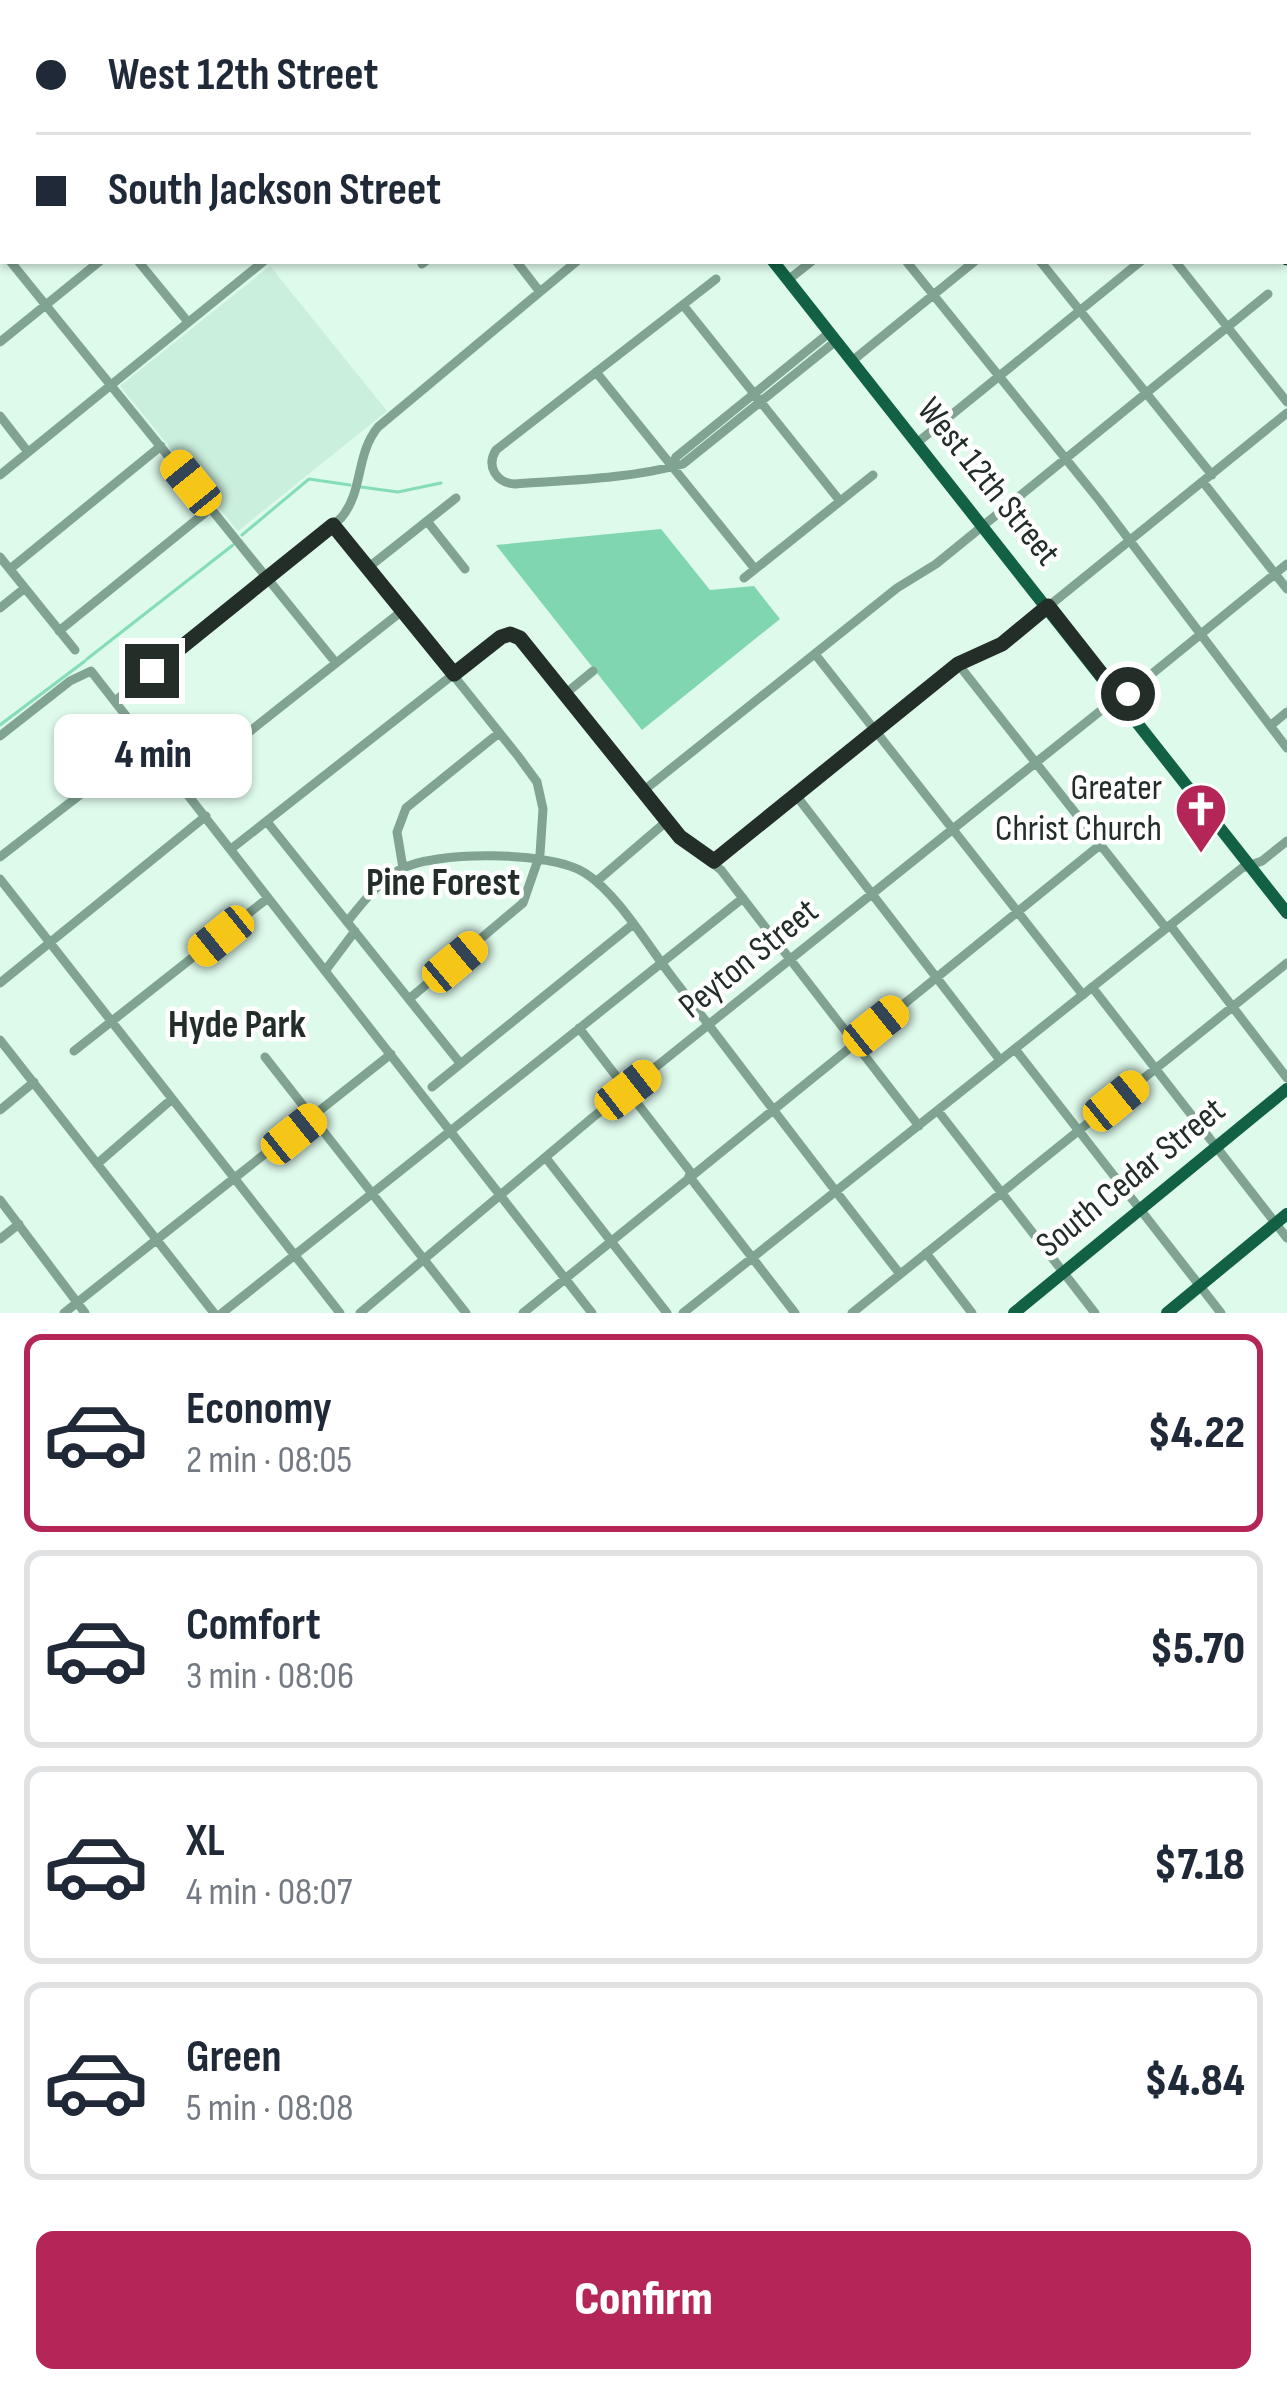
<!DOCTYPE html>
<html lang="en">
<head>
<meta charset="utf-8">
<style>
	:root { --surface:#fff; --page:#f6f6f7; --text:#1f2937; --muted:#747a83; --line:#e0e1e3; --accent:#b42558 }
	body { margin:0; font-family:"Sofia Sans Condensed",sans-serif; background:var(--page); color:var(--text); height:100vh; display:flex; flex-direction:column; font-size:45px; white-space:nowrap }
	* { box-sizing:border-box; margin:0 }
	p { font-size:39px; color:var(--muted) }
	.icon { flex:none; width:66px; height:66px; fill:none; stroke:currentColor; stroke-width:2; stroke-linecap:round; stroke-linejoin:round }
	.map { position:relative; height:1313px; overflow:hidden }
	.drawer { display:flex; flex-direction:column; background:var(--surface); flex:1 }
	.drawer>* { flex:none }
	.top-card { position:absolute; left:0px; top:0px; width:1287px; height:264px; box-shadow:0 3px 9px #0004; display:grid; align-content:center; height:264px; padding:0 36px; background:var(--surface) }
	.end { position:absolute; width:54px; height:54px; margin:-27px; border:15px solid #232e29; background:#fff; box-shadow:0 0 0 6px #fff }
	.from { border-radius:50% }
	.bubble { position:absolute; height:84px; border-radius:18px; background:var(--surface); box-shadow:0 3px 9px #0004; font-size:39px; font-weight:800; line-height:84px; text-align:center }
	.car { position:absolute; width:36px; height:72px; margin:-36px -18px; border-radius:15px; box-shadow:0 0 9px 3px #0007; background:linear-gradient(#f5c518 24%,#345 0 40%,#f5c518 0 76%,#345 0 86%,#f5c518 0) }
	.top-card b { display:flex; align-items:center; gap:42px; height:114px; font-size:45px }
	.top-card b+b { border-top:3px solid var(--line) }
	.top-card i { width:30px; height:30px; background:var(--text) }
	ul { padding:21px 0 0; list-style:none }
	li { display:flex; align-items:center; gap:36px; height:198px; margin:0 24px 18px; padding:0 12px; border:6px solid var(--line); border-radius:18px }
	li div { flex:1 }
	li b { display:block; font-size:45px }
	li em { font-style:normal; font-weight:800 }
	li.current { border-color:var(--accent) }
	li>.icon { width:108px; height:108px; stroke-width:1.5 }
	.action { display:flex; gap:24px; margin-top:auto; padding:24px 36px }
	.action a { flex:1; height:138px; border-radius:18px; background:var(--accent); color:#fff; font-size:48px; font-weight:800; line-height:138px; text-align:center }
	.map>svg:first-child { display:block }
	.built { fill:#cbefdd }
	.forest { fill:#80d7af }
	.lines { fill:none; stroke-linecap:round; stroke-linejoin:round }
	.stream { stroke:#85ddb5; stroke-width:3 }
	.minor { stroke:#80a392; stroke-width:9 }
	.major { stroke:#126145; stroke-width:12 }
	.highway { stroke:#144431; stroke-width:15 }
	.route { stroke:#232e29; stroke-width:15 }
	.labels { text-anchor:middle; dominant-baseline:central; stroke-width:9; stroke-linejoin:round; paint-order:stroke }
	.street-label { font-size:36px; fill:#232e29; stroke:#fff }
	.poi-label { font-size:36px; fill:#232e29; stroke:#fff; text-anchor:end }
	.neighbourhood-label { font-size:39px; font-weight:bold; fill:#232e29; stroke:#fff }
</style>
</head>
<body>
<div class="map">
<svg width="1287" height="1313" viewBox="0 0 1287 1313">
	<rect width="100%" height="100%" fill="#ddfaeb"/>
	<path class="built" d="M1109,0H1287V222L1284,3Z
		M270,266L387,411L238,531L120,386Z"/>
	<path class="forest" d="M661,529L710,590L754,586L780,619L642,730L496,545Z"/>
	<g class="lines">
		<path class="stream" d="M361,487L398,492L441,483
			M242,535L309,479L350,485
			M87,659L233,545
			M0,725L85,661"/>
		<path class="minor" d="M60,0L63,3
			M297,0L300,3
			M696,0L699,3
			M831,0L833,3
			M104,3L108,0
			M262,3L265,0
			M422,3L426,0
			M585,3L589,0
			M797,3L800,0
			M969,3L974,0
			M993,3L996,0
			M0,87L3,91
			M0,213L3,211
			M0,248L3,252
			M10,261L336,663
			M138,261L188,322
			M516,261L540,292
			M906,261L1099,500L1287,748
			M1040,261L1212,475
			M1175,261L1287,402
			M422,264L426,261
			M716,279L496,450C486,466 496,483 515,484C571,480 628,479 683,464L836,341
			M788,280L812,261
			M683,305L840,501
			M0,342L100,261
			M852,361L975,261
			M596,372L755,569
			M0,416L28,452
			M918,442L1141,261
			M672,467L676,457L829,333
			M0,475L264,261
			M1203,482L1287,589
			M427,521L465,569
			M333,525L518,756L537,782L543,809L540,854L523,903L409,999
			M0,557L75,650
			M369,567L456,498
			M10,569L161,446
			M744,578L873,475
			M0,608L25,588
			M59,631L211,508
			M815,654L1083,995
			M958,664L1166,928
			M565,694L593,671
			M1121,699L1287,564
			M115,701L341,518C364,491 355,455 378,427L577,261
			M1270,726L1287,712
			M0,736L70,681L91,671L592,1313
			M182,785L402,611
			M643,791L897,588L936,564L1268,294
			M795,794L1000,1060
			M268,823L460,1063
			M231,849L501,637L516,635L680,837L721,870L919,1126
			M0,857L148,742
			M714,861L958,664L1002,644L1287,413
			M403,868L397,832L406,808L499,733
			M0,879L340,1313
			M597,881L667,821
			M347,922C362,903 378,883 399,870C434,850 551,851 585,873C618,894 648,946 672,977C748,1076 823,1176 900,1274
			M1170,925L1287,1078
			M325,971L355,931
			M0,983L206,816
			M1092,987L1287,1238
			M579,1028L692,1174
			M0,1040L214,1313
			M1015,1049L1221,1313
			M74,1051L268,898
			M265,1057L466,1313
			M432,1087L632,925
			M0,1110L34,1082
			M938,1111L1095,1313
			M546,1158L667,1313
			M97,1164L172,1099
			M689,1176L795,1313
			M0,1200L85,1313
			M0,1239L19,1224
			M926,1253L972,1313
			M64,1313L391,1054
			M222,1313L743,898
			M360,1313L592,1118L1119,696
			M523,1313L1100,845
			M683,1313L1242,868L1262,861L1287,841
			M852,1313L1287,963"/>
		<path class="major" d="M564,0L566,3
			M773,261L1287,913
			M1014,1313L1287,1089
			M1167,1313L1287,1214"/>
		<path class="highway" d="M1074,0L1076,3
			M1093,0L1095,3
			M1284,231L1287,235
			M1284,255L1287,258"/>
	</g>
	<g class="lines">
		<path class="route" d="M152,671L333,525L454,674L501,637L510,634L520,638L680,837L714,861L958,664L1002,644L1048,606L1121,699L1128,694"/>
	</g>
	<defs>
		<g id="church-pin" transform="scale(2.7)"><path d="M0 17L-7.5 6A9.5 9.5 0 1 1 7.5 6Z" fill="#b42558" stroke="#fff"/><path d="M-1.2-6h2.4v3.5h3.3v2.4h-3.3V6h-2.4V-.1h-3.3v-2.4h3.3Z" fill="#fff"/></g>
	</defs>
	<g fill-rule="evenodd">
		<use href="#church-pin" x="1201" y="809"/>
	</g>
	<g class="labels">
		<g class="street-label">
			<text transform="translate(988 482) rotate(51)">West 12th Street</text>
			<text transform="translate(749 959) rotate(-39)">Peyton Street</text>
			<text transform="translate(1131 1178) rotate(-39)">South Cedar Street</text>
		</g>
		<g class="poi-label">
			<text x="1162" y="788">Greater<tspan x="1162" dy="41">Christ Church</tspan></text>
		</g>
		<g class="neighbourhood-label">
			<text x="443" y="883">Pine Forest</text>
			<text x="237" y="1025">Hyde Park</text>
		</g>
	</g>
</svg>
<i class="end from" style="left:1128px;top:694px"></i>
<i class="end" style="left:152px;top:671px"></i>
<div class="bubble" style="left:54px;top:714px;width:198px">4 min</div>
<i class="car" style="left:191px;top:483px;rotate:321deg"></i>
<i class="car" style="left:221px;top:936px;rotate:231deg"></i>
<i class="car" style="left:455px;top:962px;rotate:50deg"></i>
<i class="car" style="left:876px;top:1026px;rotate:51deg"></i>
<i class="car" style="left:628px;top:1090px;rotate:52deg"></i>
<i class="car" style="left:1116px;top:1101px;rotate:51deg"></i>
<i class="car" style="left:294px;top:1134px;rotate:51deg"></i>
<div class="top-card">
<b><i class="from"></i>West 12th Street</b>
<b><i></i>South Jackson Street</b>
</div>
</div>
<section class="drawer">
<ul>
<li class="current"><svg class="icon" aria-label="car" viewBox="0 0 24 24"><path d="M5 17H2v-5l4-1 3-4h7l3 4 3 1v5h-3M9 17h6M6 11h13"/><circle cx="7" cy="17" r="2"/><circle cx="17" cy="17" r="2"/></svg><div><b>Economy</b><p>2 min · 08:05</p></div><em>$4.22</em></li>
<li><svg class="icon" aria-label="car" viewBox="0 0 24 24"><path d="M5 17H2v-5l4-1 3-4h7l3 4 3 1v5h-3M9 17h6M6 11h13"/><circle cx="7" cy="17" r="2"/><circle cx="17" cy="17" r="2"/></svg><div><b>Comfort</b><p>3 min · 08:06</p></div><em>$5.70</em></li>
<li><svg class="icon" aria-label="car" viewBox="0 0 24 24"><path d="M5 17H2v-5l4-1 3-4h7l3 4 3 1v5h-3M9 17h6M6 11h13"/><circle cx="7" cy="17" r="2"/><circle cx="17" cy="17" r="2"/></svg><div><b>XL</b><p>4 min · 08:07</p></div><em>$7.18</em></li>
<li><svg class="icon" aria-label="car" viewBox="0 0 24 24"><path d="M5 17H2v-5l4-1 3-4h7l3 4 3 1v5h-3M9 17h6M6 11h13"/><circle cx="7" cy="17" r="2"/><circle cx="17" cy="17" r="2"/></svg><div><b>Green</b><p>5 min · 08:08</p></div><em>$4.84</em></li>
</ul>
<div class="action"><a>Confirm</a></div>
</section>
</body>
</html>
